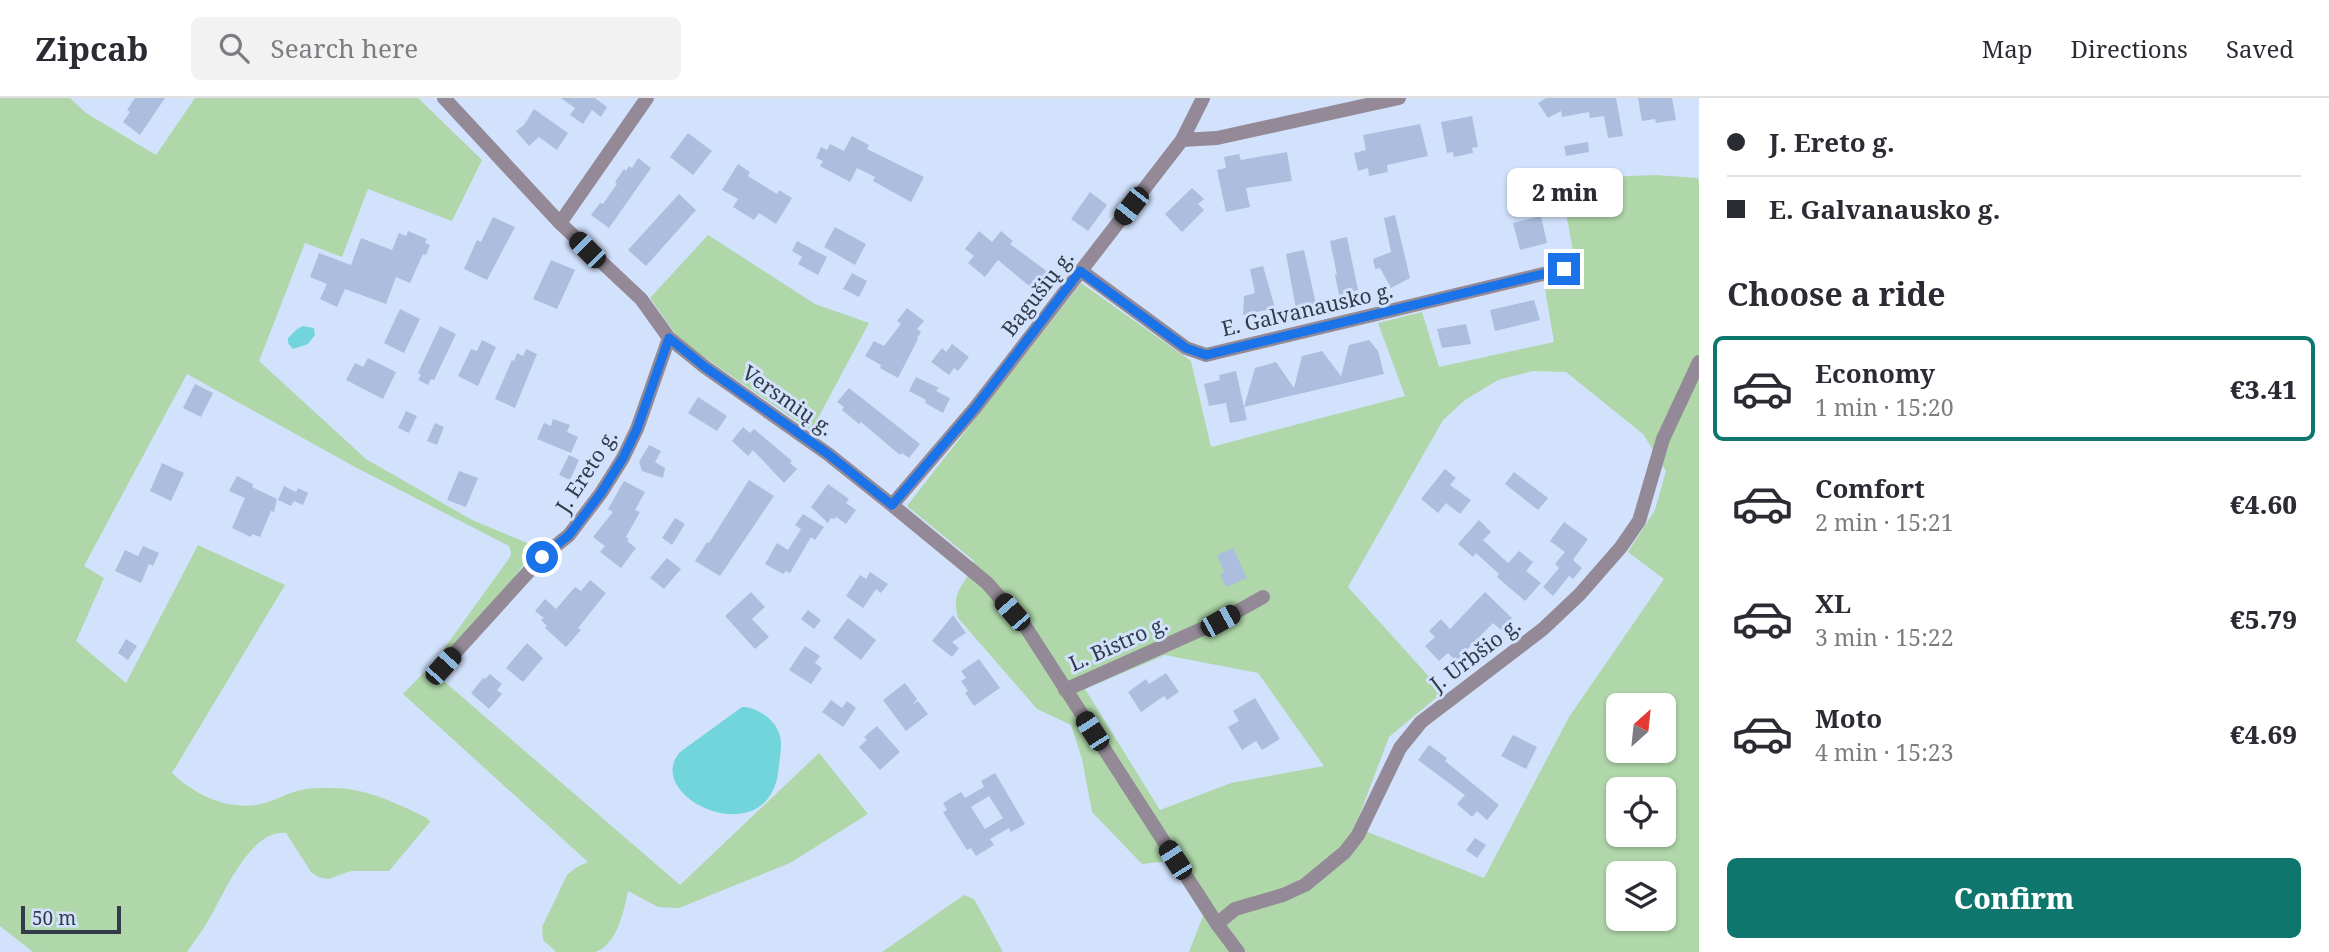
<!DOCTYPE html>
<html lang="en">
<head>
<meta charset="utf-8">
<style>
	:root { --surface:#fff; --page:#f2f2f3; --text:#2b2b33; --muted:#7c7c81; --line:#e1e1e2; --accent:#0f766e }
	body { margin:0; font-family:"Noto Serif",serif; background:var(--page); color:var(--text); height:100vh; display:flex; flex-direction:column; font-size:26px; white-space:nowrap }
	* { box-sizing:border-box; margin:0 }
	p { font-size:23px; color:var(--muted) }
	.icon { flex:none; width:38px; height:38px; fill:none; stroke:currentColor; stroke-width:2; stroke-linecap:round; stroke-linejoin:round }
	.map { position:relative; flex:1; overflow:hidden }
	.panel { display:flex; flex-direction:column; background:var(--surface); width:630px }
	.panel>* { flex:none }
	.hud { display:grid; align-content:center; height:154px; padding:0 28px; background:var(--surface) }
	.needle { width:46px; rotate:27deg }
	.tools { position:absolute; left:1606px; top:595px; display:grid; gap:14px }
	.tools a { display:grid; place-items:center; width:70px; height:70px; border-radius:10px; background:var(--surface); box-shadow:0 2px 5px #0004; font-size:35px }
	.scale { position:absolute; left:21px; bottom:18px; width:100px; box-sizing:border-box; padding-left:7px; border:4px solid #333b48; border-top:0; font-size:19px; line-height:24px; white-space:nowrap; color:#333b48; -webkit-text-stroke:5px #d2e2fd; paint-order:stroke }
	.end { position:absolute; width:32px; height:32px; margin:-16px; border:9px solid #1a73e8; background:#fff; box-shadow:0 0 0 4px #fff }
	.from { border-radius:50% }
	.bubble { position:absolute; height:49px; border-radius:10px; background:var(--surface); box-shadow:0 2px 5px #0004; font-size:23px; font-weight:800; line-height:49px; text-align:center }
	.car { position:absolute; width:21px; height:42px; margin:-21px -10px; border-radius:9px; box-shadow:0 0 5px 2px #0007; background:linear-gradient(#222 24%,#8ab4d8 0 40%,#222 0 76%,#8ab4d8 0 86%,#222 0) }
	.hud b { display:flex; align-items:center; gap:24px; height:66px; font-size:26px }
	.hud b+b { border-top:2px solid var(--line) }
	.hud i { width:18px; height:18px; background:var(--text) }
	ul { padding:0; list-style:none }
	li { display:flex; align-items:center; gap:21px; height:105px; margin:0 14px 10px; padding:0 14px; border:4px solid transparent; border-radius:10px }
	li div { flex:1 }
	li b { display:block; font-size:26px }
	li em { font-style:normal; font-weight:800 }
	li.current { border-color:var(--accent) }
	li>.icon { width:63px; height:63px; stroke-width:1.5 }
	h2 { padding:0 28px; font-size:32px; line-height:84px }
	.button { display:flex; gap:14px; margin-top:auto; padding:14px 28px }
	.button a { flex:1; height:80px; border-radius:10px; background:var(--accent); color:#fff; font-size:28px; font-weight:800; line-height:80px; text-align:center }
	header { display:flex; align-items:center; gap:42px; box-sizing:border-box; height:98px; padding:0 35px; background:var(--surface); border-bottom:2px solid var(--line) }
	header strong { font-size:33px }
	nav { display:flex; gap:38px; margin-inline-start:auto; font-size:24px }
	.search { width:490px; height:63px; background:var(--page); display:flex; align-items:center; gap:18px; box-sizing:border-box; padding:0 24px; border-radius:10px; color:var(--muted); font-size:26px }
	main { display:flex; flex:1; min-height:0 }
	.map>svg:first-child { display:block }
	.green { fill:#afd7a9; fill-rule:evenodd }
	.water { fill:#72d5dc }
	.building { fill:#abbede; fill-rule:evenodd }
	.lines { fill:none; stroke-linecap:round; stroke-linejoin:round }
	.minor { stroke:#948996; stroke-width:14 }
	.route { stroke:#1a73e8; stroke-width:9 }
	.labels { text-anchor:middle; dominant-baseline:central; stroke-width:6; stroke-linejoin:round; paint-order:stroke }
	.street-label { font-size:21px; fill:#333b48; stroke:#d2e2fd }
</style>
</head>
<body>
<header>
<strong>Zipcab</strong>
<div class="search"><svg class="icon" aria-label="search" viewBox="0 0 24 24"><circle cx="10" cy="10" r="6"/><path d="M15 15l6 6"/></svg>Search here</div>
<nav><a>Map</a><a>Directions</a><a>Saved</a></nav>
</header>
<main>
<div class="map">
<svg width="1699" height="854" viewBox="0 0 1699 854">
	<rect width="100%" height="100%" fill="#d2e2fd"/>
	<path class="green" d="M0,0H70L86,15L156,57L195,0H418L482,62L452,123L368,91L342,159L305,145L259,263L366,361L472,422L537,449L439,579L680,787L819,655L868,716L790,765L679,810L658,809L628,793C624,812 617,848 595,854C584,854 567,854 556,854L543,842L542,829L567,777L577,769L588,764L403,596L436,562L510,459L511,454L509,448L355,369L187,276L84,468L104,480L76,543L126,585L198,447L285,487L172,675C194,696 224,711 256,707C270,705 283,697 297,693C307,690 319,690 329,690C365,689 396,705 427,720L430,724L389,773H351L328,781L318,779L311,774L286,735C247,731 221,805 203,831C198,839 192,846 187,854H33L0,828Z
		M1656,77L1698,80L1699,84V854H1189L1203,818L1168,763L1142,766L1092,714L1082,661L1071,627L1037,611L958,520C950,491 966,489 974,463L907,408L1081,185L1191,263L1211,349L1405,298L1378,225L1422,214L1439,269L1554,244L1545,191L1579,185L1562,93L1576,83L1602,79ZM1533,273L1566,274L1643,336L1666,373L1655,412L1628,454L1664,481L1569,619L1484,780L1355,729L1389,639L1443,594L1348,489L1443,322L1465,302L1498,282ZM1165,557L1258,575L1324,668L1231,685L1160,712L1085,591ZM1619,607H1664V653H1619ZM1619,691H1664V737H1619ZM1619,775H1664V821H1619Z
		M708,137L815,206L869,225L811,333L694,252L676,237L650,200Z
		M964,797L974,801L1003,854H882Z"/>
	<path class="water" d="M303,228L314,230L315,237L308,246L293,251L288,245V240L297,231Z
		M742,609C755,608 775,621 779,635C783,645 780,657 779,667C773,761 640,700 680,654Z"/>
	<path class="building" d="M135,0H165L140,37L123,24L130,14L127,12Z
		M561,0H595L607,9L601,19L592,12L583,26L570,17L575,10Z
		M1546,0H1616L1623,38L1608,40L1604,18L1590,20L1589,14L1562,19L1561,13L1548,20L1538,5Z
		M1638,0H1672L1676,22L1656,25L1655,21L1642,23Z
		M534,11L568,35L557,52L539,39L529,48L516,33L524,27Z
		M1472,18L1478,49L1472,50L1473,55L1454,59L1453,54L1447,55L1441,24Z
		M1420,26L1428,58L1387,67L1388,74L1369,78L1368,70L1358,73L1354,55L1366,52L1363,37Z
		M688,35L712,53L693,77L670,59Z
		M852,38L869,47L867,51L924,79L911,104L873,83L875,79L857,70L850,84L820,68L823,63L816,60L821,49L827,52L830,46L844,53Z
		M1588,44L1589,54L1566,58L1564,48Z
		M1287,54L1292,83L1246,90L1250,109L1226,114L1217,72L1226,70L1224,59L1239,56L1241,62Z
		M638,60L651,70L609,130L591,117L600,105L603,106L617,86L615,84L624,71L626,73L629,68L632,70Z
		M738,66L750,74L748,78L777,96L779,92L792,100L776,126L759,115L754,122L733,109L738,101L722,92Z
		M1192,90L1204,101L1198,106L1204,112L1182,134L1165,116Z
		M1090,94L1107,107L1088,133L1071,121Z
		M679,96L696,112L646,168L628,152Z
		M1395,117L1410,180L1391,190L1380,170L1375,171L1373,161L1391,154L1384,120Z
		M1541,118L1547,145L1520,152L1513,125Z
		M493,119L515,129L487,182L464,171L477,142L481,144Z
		M835,129L866,146L855,167L824,149Z
		M408,133L427,141L425,145L430,147L426,157L423,156L410,185L396,179L386,206L345,191L337,209L320,201L327,186L310,179L319,155L351,167L361,140L392,152L399,135L406,138Z
		M979,133L992,144L1001,133L1013,143L1010,146L1048,174L1034,192L998,162L985,179L968,165L974,158L965,151Z
		M1347,139L1358,192L1339,197L1335,177H1337L1330,143Z
		M797,143L827,159L818,177L798,166L802,159L792,153Z
		M1304,152L1316,206L1296,211L1286,156Z
		M551,162L575,172L557,211L533,201Z
		M1263,168L1275,210L1243,217L1244,198L1255,195L1250,171Z
		M852,175L867,183L859,199L843,191Z
		M1534,202L1540,222L1495,233L1490,212Z
		M907,210L924,223L917,231L921,234L917,240L918,241L898,280L880,270L881,267L865,258L874,243L884,248L901,226L897,223Z
		M400,211L420,221L404,255L384,245Z
		M1466,226L1471,246L1442,250L1437,231Z
		M440,228L456,236L434,282L431,281L428,287L418,282L421,277L418,275Z
		M482,242L496,249L478,288L458,278L471,251L477,253Z
		M1369,242L1378,253L1384,276L1244,309L1247,322L1230,325L1226,305L1209,308L1204,286L1220,282L1219,277L1236,273L1244,309L1255,270L1276,264L1294,290L1302,258L1322,253L1341,278L1349,247Z
		M952,246L969,259L958,273L954,270L949,277L931,264L942,250L946,254Z
		M526,251L537,256L515,310L495,301L512,262L514,263L517,255L523,258Z
		M368,260L396,274L383,301L346,282L355,265L363,269Z
		M916,279L939,290L936,293L950,300L943,315L925,305L926,302L909,293Z
		M195,286L213,295L201,319L183,310Z
		M849,290L920,346L909,360L902,355L900,357L861,324L859,326L842,312L844,309L837,304Z
		M698,299L727,318L717,333L688,315Z
		M406,313L417,318L409,335L398,330Z
		M553,321L570,327L567,334L578,339L571,355L537,341L544,325L551,328Z
		M435,325L444,329L437,347L427,343Z
		M743,329L750,335L754,331L792,363L790,365L797,371L784,385L753,352L748,358L732,343Z
		M649,347L661,353L655,364L665,370L663,380L642,373L639,364Z
		M569,357L579,362L570,382L559,377Z
		M162,365L184,375L171,403L150,393Z
		M1445,371L1456,380L1450,387L1471,402L1460,416L1446,405L1438,415L1421,401Z
		M459,373L478,380L466,409L447,402Z
		M1514,374L1548,400L1538,412L1505,386Z
		M237,378L253,386L252,389L277,401L274,414L271,413L260,439L252,436L251,439L232,430L245,400L229,393Z
		M749,382L774,398L720,478L695,463L707,444L709,445Z
		M624,383L645,394L635,412L640,414L626,439L629,441L627,443L636,450L621,470L600,454L605,448L593,439L613,414L608,411Z
		M828,386L849,401L846,405L856,412L846,426L836,419L834,421L831,420L828,425L811,409Z
		M284,388L296,394L298,390L308,395L303,407L294,403L291,408L278,402Z
		M803,416L824,429L815,442L811,439L790,475L786,473L783,476L765,466L777,445L788,452L801,431L795,427Z
		M675,420L685,426L672,447L662,440Z
		M1479,422L1491,434L1483,442L1508,465L1519,453L1533,464L1526,473L1541,485L1525,503L1497,479L1499,476L1476,455L1473,459L1458,446Z
		M1564,424L1588,441L1573,462L1582,470L1573,481L1569,478L1553,498L1543,489L1559,470L1555,466L1565,454L1550,443Z
		M143,448L159,455L153,468L149,466L141,485L115,473L125,452L138,458Z
		M1233,450L1247,480L1226,489L1220,476L1224,474L1217,457Z
		M667,460L681,471L664,491L650,480Z
		M870,474L888,486L881,495L876,491L863,510L846,498L860,477L866,481Z
		M590,482L606,495L578,530L581,532L566,549L545,530L547,528L541,522L544,520L535,513L545,501L556,511L575,489L581,493Z
		M751,494L765,509L752,521L769,539L755,551L725,518Z
		M1485,494L1512,520L1501,532L1493,525L1456,563L1448,555L1439,563L1425,548L1435,539L1429,533L1441,521L1450,531Z
		M808,512L821,522L814,531L801,521Z
		M953,517L966,535L952,544L959,550L952,559L932,543Z
		M848,520L876,542L861,562L833,540Z
		M126,541L137,548L128,562L118,555Z
		M527,545L543,560L523,584L506,570Z
		M805,548L820,558L815,565L822,570L811,586L789,572Z
		M979,561L1000,590L974,608L965,595L968,593L961,583L966,580L961,573Z
		M1166,575L1179,594L1167,602L1164,598L1141,614L1128,594L1146,581L1149,586Z
		M490,576L502,586L497,592L502,596L489,611L471,595L483,580L485,581Z
		M905,585L917,601L913,606L918,603L928,616L906,633L883,602Z
		M1255,600L1280,641L1262,652L1256,643L1242,652L1228,629L1239,623L1233,613Z
		M831,602L842,610L847,603L856,610L843,629L822,614Z
		M877,628L900,654L880,672L859,649L867,642L864,639Z
		M1513,637L1537,649L1526,671L1501,658Z
		M1429,647L1447,660L1445,663L1499,707L1487,722L1477,713L1472,719L1457,706L1465,697L1418,662Z
		M995,675L1025,726L1011,734L1009,730L990,741L994,747L976,758L971,750L967,752L951,727L943,714L947,712L943,705L961,694L965,700L984,689L981,683ZM989,698L1003,720L985,731L971,709Z
		M1475,740L1486,747L1477,760L1466,752Z"/>
	<g class="lines">
		<path class="minor" d="M444,0L560,125L641,201L669,240L705,269L828,356L892,407L987,485L1025,528L1217,826L1238,854
			M1182,42L1217,40L1399,0
			M560,125L647,0
			M1081,173L1186,250L1206,257L1564,171
			M892,407L975,310L1182,42L1203,0
			M443,568L542,459L569,437L601,395L623,360L637,331L669,240
			M1065,592L1220,523L1263,499
			M1217,826L1235,811L1283,797L1305,787L1345,754L1358,737L1400,650L1421,624L1543,531L1580,496L1621,449L1639,423L1663,341L1699,264"/>
	</g>
	<g class="lines">
		<path class="route" d="M542,459L569,437L601,395L623,360L637,331L669,240L705,269L828,356L892,407L975,310L1080,173L1186,250L1206,257L1564,171"/>
	</g>
	<g class="labels">
		<g class="street-label">
			<text transform="translate(1037 195) rotate(-52)">Bagušių g.</text>
			<text transform="translate(1307 211) rotate(-13)">E. Galvanausko g.</text>
			<text transform="translate(788 302) rotate(35)">Versmių g.</text>
			<text transform="translate(586 373) rotate(-57)">J. Ereto g.</text>
			<text transform="translate(1118 545) rotate(-24)">L. Bistro g.</text>
			<text transform="translate(1475 556) rotate(-37)">J. Urbšio g.</text>
		</g>
	</g>
</svg>
<div class="tools">
<a><svg class="needle" viewBox="-14 -14 28 28"><path d="M0-13l5 13h-10z" fill="#e53935"/><path d="M0 13l5-13h-10z" fill="#7c7c81"/></svg></a>
<a><svg class="icon" aria-label="locate" viewBox="0 0 24 24"><circle cx="12" cy="12" r="6"/><path d="M12 2v4M12 18v4M2 12h4M18 12h4"/></svg></a>
<a><svg class="icon" aria-label="layers" viewBox="0 0 24 24"><path d="M12 4l9 5-9 5-9-5zM3 14l9 5 9-5"/></svg></a>
</div>
<div class="scale">50 m</div>
<i class="end from" style="left:542px;top:459px"></i>
<i class="end" style="left:1564px;top:171px"></i>
<div class="bubble" style="left:1507px;top:70px;width:116px">2 min</div>
<i class="car" style="left:1131px;top:108px;rotate:218deg"></i>
<i class="car" style="left:587px;top:152px;rotate:315deg"></i>
<i class="car" style="left:1012px;top:514px;rotate:319deg"></i>
<i class="car" style="left:1220px;top:523px;rotate:61deg"></i>
<i class="car" style="left:443px;top:568px;rotate:42deg"></i>
<i class="car" style="left:1092px;top:633px;rotate:327deg"></i>
<i class="car" style="left:1175px;top:762px;rotate:327deg"></i>
</div>
<section class="panel">
<div class="hud">
<b><i class="from"></i>J. Ereto g.</b>
<b><i></i>E. Galvanausko g.</b>
</div>
<h2>Choose a ride</h2>
<ul>
<li class="current"><svg class="icon" aria-label="car" viewBox="0 0 24 24"><path d="M5 17H2v-5l4-1 3-4h7l3 4 3 1v5h-3M9 17h6M6 11h13"/><circle cx="7" cy="17" r="2"/><circle cx="17" cy="17" r="2"/></svg><div><b>Economy</b><p>1 min · 15:20</p></div><em>€3.41</em></li>
<li><svg class="icon" aria-label="car" viewBox="0 0 24 24"><path d="M5 17H2v-5l4-1 3-4h7l3 4 3 1v5h-3M9 17h6M6 11h13"/><circle cx="7" cy="17" r="2"/><circle cx="17" cy="17" r="2"/></svg><div><b>Comfort</b><p>2 min · 15:21</p></div><em>€4.60</em></li>
<li><svg class="icon" aria-label="car" viewBox="0 0 24 24"><path d="M5 17H2v-5l4-1 3-4h7l3 4 3 1v5h-3M9 17h6M6 11h13"/><circle cx="7" cy="17" r="2"/><circle cx="17" cy="17" r="2"/></svg><div><b>XL</b><p>3 min · 15:22</p></div><em>€5.79</em></li>
<li><svg class="icon" aria-label="car" viewBox="0 0 24 24"><path d="M5 17H2v-5l4-1 3-4h7l3 4 3 1v5h-3M9 17h6M6 11h13"/><circle cx="7" cy="17" r="2"/><circle cx="17" cy="17" r="2"/></svg><div><b>Moto</b><p>4 min · 15:23</p></div><em>€4.69</em></li>
</ul>
<div class="button"><a>Confirm</a></div>
</section>
</main>
</body>
</html>
